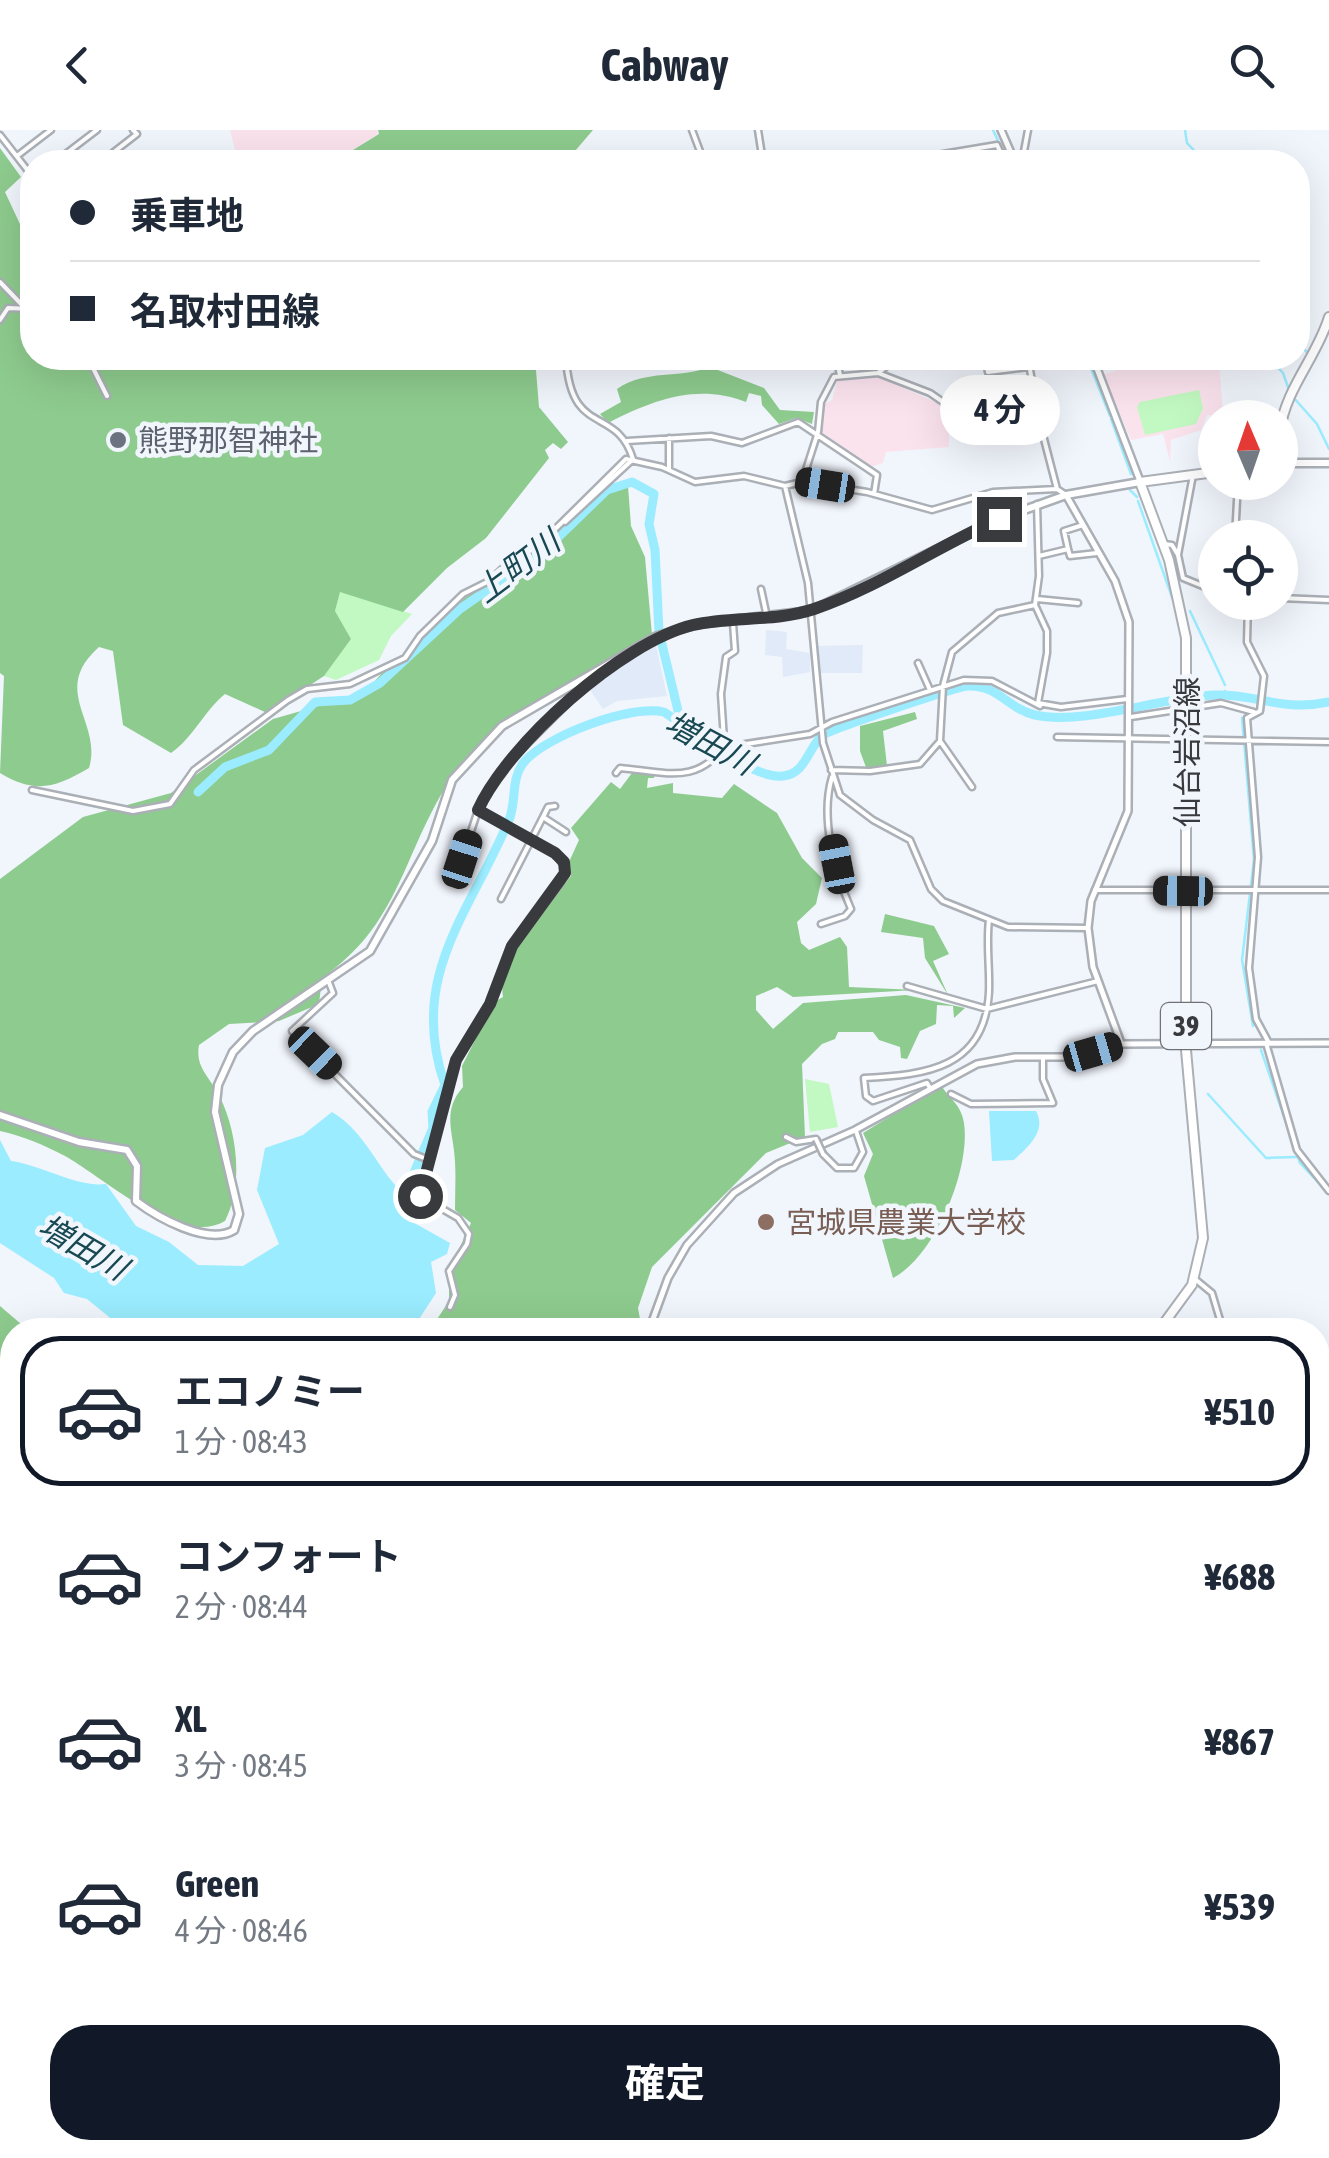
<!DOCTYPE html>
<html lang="ja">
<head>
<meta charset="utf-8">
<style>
	:root { --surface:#fff; --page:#f6f6f7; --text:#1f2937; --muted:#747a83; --line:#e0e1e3; --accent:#111827 }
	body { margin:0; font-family:"Asap Condensed","Noto Sans JP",sans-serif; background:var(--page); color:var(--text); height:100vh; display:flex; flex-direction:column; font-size:38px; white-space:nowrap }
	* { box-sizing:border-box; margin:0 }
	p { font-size:32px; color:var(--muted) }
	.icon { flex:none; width:55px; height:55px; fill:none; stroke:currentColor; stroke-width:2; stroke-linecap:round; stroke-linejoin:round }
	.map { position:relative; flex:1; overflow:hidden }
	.drawer { position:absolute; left:0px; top:1188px; width:1330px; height:842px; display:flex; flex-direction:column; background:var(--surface); border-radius:40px 40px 0 0; box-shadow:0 10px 40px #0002 }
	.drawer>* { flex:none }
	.top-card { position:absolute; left:20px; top:20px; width:1290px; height:220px; border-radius:40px; box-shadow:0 10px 40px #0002; display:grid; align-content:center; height:220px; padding:0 50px; background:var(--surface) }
	.needle { width:65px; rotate:358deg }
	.controls { position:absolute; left:1198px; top:270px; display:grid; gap:20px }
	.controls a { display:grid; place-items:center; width:100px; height:100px; border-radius:50%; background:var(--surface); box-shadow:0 10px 40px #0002; font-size:50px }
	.end { position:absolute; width:45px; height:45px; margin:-22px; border:12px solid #383a3d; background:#fff; box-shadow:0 0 0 5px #fff }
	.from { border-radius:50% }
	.bubble { position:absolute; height:70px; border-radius:35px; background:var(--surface); box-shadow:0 10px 40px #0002; font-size:32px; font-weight:700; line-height:70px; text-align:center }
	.car { position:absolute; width:30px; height:60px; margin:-30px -15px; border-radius:12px; box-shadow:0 0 8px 2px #0007; background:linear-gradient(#222 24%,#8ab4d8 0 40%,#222 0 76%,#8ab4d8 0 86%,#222 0) }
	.top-card b { display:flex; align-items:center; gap:35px; height:95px; font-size:38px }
	.top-card b+b { border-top:2px solid var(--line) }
	.top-card i { width:25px; height:25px; background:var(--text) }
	ul { padding:18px 0 0; list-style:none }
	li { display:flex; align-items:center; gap:30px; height:150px; margin:0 20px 15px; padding:0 30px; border:5px solid transparent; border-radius:40px }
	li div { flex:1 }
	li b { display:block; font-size:38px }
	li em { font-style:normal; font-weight:700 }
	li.on { border-color:var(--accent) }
	li>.icon { width:90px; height:90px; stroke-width:1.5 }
	.primary-button { display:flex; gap:20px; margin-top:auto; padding:20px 50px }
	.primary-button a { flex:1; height:115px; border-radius:40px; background:var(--accent); color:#fff; font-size:40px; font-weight:700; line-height:115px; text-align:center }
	header { display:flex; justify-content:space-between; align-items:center; height:130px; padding:0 50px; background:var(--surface); font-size:45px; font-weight:700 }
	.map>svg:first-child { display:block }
	.built { fill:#e1eaf8 }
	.education { fill:#fbe3ee }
	.green { fill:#c2f8c1 }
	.forest { fill:#8ecb8e }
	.water { fill:#9aecfe }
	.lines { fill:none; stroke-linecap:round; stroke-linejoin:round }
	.stream { stroke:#9aecfe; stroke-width:2.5 }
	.river { stroke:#9aecfe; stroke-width:9 }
	.minor-casing { stroke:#abafb6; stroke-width:9 }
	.tertiary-casing { stroke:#abafb6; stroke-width:10 }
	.secondary-casing { stroke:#abafb6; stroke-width:11 }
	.primary-casing { stroke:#abafb6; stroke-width:12 }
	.minor { stroke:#fff; stroke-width:4 }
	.tertiary { stroke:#fff; stroke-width:5 }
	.secondary { stroke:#fff; stroke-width:6 }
	.primary { stroke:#fff; stroke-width:8 }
	.rail-casing { stroke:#76787d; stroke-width:6 }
	.rail { stroke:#f1f5fc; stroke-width:2.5; stroke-dasharray:8; stroke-linecap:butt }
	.minor-bridge-casing { stroke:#abafb6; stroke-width:9; stroke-linecap:butt }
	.minor-bridge { stroke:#fff; stroke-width:4 }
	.route { stroke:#383a3d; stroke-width:12 }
	.worship-dot { fill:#6b7280; stroke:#f1f5fc; stroke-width:4 }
	.education-dot { fill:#8d6e63; stroke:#f1f5fc; stroke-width:4 }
	.labels { text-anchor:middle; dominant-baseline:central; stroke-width:9; stroke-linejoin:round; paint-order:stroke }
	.shield { fill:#f1f5fc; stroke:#707276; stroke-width:2.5 }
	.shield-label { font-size:28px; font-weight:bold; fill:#383a3d }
	.worship-label { font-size:30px; fill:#5b616d; stroke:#f1f5fc; text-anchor:start }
	.street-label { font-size:30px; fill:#383a3d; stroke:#f1f5fc }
	.education-label { font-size:30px; fill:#785e54; stroke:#f1f5fc; text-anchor:start }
	.water-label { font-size:32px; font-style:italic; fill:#184953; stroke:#f1f5fc }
</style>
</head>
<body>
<header><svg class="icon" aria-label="back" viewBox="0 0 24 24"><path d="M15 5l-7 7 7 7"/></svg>Cabway<svg class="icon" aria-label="search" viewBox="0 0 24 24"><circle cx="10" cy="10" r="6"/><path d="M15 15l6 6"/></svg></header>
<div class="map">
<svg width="1329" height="2028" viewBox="0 0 1329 2028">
	<rect width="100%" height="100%" fill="#f1f5fc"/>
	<path class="built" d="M766,500L787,502L786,519L810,523V542L783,547L782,527L765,525Z
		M655,511L667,566L617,571L603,579L588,557L605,541Z
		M863,515L862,543H816L815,516Z"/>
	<path class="education" d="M230,0H377L378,4L343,26L311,20L286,25V32H238Z
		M1131,228H1171L1176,239L1199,232V228H1219L1223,286L1207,285L1201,300L1171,310L1170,331L1163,304L1131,310L1103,245L1133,234Z
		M877,246L949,278V317L886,322L883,333L871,337L823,303L818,298L823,275L832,270L838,248Z"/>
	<path class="green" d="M1199,260L1203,278L1196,294L1145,305L1137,277L1140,272Z
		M340,461L412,484L391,506L379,530L336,550L324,546L351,509L335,481Z
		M805,949L829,954L838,997L810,1002Z"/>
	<path class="forest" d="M378,0H593L575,21L576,32H288V27L310,22L340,28L379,4Z
		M0,18L21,47L5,62L26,107L32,104V228H535L539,277L568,312L561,319L553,313L545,320L549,328L486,408L447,438L403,482L340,462L335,481L351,509L324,546L267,583L225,564C204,581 193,608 171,623L123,595L113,521L99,517C49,561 103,592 89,638C55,658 35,664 0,643L4,546L0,543Z
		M710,237L764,258L780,280L814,282L812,294L796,288L779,294L762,275L761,266L749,263L746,272C697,253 653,270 608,293L600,284L621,272L617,259C646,239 679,249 710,237Z
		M628,356L631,396L645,427L652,505C581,551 490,583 445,658C401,731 398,795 322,848L319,874L279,891L229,894L199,915C195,937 209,946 219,965C237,1001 244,1054 225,1091C180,1118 103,1047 65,1026C44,1015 23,1006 0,1001V749L83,687L171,663L273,589L364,563L384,541L402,533L465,468L540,420L611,360Z
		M915,582L917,589L883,601L887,636L867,640L860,621V596Z
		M635,639L655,642L654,648H648L647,658L673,653V663L722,668L734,654L777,683L802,728L822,748L816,774L797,792L801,813L809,820L840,807L847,817L849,857L916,860L793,867L777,857L756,866V880L773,899L803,873L906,865L965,878L954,888L953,876L937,875L936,894L920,901L907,929L901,928L900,917L879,910L873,902H838L835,909L822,914L802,934L805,1007L766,1023L652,1137L638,1178L642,1200H430L449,1171V1141L471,1093L455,1080C455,1064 456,1048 455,1032C454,1003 441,982 463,957L462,936L494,872L503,867C495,824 546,777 571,746L569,732L579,710L571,698L611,652L620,659Z
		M885,784L934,796L949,824L933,831L948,865L925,828L923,808L881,802Z
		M941,955C950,970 961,974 964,993C971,1040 934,1127 893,1148L864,1046L873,1024L863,1003Z
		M0,1176L28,1200H12V1670L0,1655Z"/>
	<path class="water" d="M989,981H1036C1047,1001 1028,1017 1014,1030L992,1031Z
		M332,982C370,1004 384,1056 412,1068L407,1080L416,1094L450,1113L447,1124L431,1132L436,1163L412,1200H125L87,1169L64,1163L54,1148L0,1113V1010L11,1031C41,1035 78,1058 106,1054L136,1096L169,1112L198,1135L243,1136L279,1114L257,1060L265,1018L303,1005Z"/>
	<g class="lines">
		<path class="stream" d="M993,0L1008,32
			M1185,0L1187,13L1205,32
			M1298,214L1308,223
			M1087,228L1110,286
			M1269,228L1283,243L1289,260
			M1293,252L1301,238
			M1293,267L1317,294L1329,319
			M1111,289L1131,344
			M1130,360L1137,367
			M1138,371L1172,467
			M1190,481L1225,555
			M1225,561L1226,566
			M1242,588L1254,730L1242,830L1253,896
			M1261,920L1300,1033L1329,1064
			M1208,964L1266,1028L1296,1027
			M1318,1592H1329
			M1322,1751L1329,1748
			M485,2028L511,2018"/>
		<path class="river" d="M198,662L225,637L269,620L315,572L350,570L380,553L460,479L546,419L607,360L632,352L654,364L649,394L655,420L659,502L681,593
			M402,1071L433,998L432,982L445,955C407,847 470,783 509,690C517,671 510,650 524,632C546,606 631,574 664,582C692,600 750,649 783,646C806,644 808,617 823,605C831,599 956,557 967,556C998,554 1008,579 1035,585C1084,596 1165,566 1216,565C1259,564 1281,582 1329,572"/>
		<g class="minor-casing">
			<path id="minor" d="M692,0L704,32
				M758,0L763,32
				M0,5L32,46
				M17,26L51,0
				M55,32L97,0
				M101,32L137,4L133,0
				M895,32L997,15L1005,32
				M1022,32L1028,0
				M0,152L23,176
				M0,190L8,178L32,179
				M88,228L107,266
				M566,228C571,309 616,274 633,329
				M836,228L840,245
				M876,228L882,240
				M897,228L878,243L930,263L972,292L1038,286L1057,359
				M985,228L988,242L1029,237
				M1028,228L1038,286
				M627,311L711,306L742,313L798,292L877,345L874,364
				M669,339V308
				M1193,345L1178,425L1183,448L1215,461
				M802,352L818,302L821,272L834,247L878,243
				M785,356L808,453L823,613L840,665L873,690L910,710L931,759L943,771L1008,797L1088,798
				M1037,374L1039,446L1035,475L1047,501V523L1038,573L1061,577L1127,569
				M565,392L631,331
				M1235,408L1238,352
				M1164,414L1172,415L1178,425
				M1068,419L1070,426L1097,423
				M1039,426L1068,419L1064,401L1083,395
				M761,459L767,487
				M1280,468L1329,470
				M1037,469L1078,473
				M1248,472L1247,512L1264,546L1260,581L1247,588L1258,727L1249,838L1256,889L1269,913
				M733,493L735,521L726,527L721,564L724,610L733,616L810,604L832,592L964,550L992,551L1040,576
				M918,533L930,560
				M1131,587L1221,573L1254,582
				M702,599L724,610
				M1057,607L1329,612
				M940,611L972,657
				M831,640L870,641L920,634L940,611L943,556L952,522L998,483L1035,475
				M616,643L620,638C666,642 699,656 727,612
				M32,660L133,681L170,674L194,640L288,570L307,559L350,554L405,528L420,506L463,464L489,451L514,428L536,418L626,329L662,337L695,352L744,346L785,356L802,352L867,362L932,380L993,362L1057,359L1066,365
				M543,687L548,677L555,676
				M462,729L478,680
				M1095,760H1329
				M501,769L543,687L566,702
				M821,794L845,786L851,779C834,740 820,688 832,647
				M328,850L333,863L292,901L414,1024L429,1030
				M907,856L987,879L1098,851
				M1266,913L1297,1020L1329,1061
				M930,958L927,953L873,971L866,966L864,948C927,945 985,938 989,862C990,838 986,814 989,790
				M951,964L971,974L1053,973L1043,949V927
				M786,1007L796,1012L816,1009
				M823,1024L837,1038H854L863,1022L856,1001
				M1195,1149L1212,1163L1223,1200
				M450,1177L455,1165L449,1141L467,1114L469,1104L458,1088L420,1066L456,930L490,874L512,816L560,754L566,739L555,723L478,680L500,641L599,542
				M1318,1297L1321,1308
				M1318,1454L1329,1456
				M1318,1752L1327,1787L1318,1798
				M1318,1889L1329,1909
				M1318,1994L1329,1990
				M262,2018L270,2028
				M416,2028L423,2018
				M584,2028L622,2018
				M731,2028L741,2018
				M1015,2028V2018
				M1218,2028L1250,2018"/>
		</g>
		<g class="tertiary-casing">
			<path id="tertiary" d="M1001,0L1015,32
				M1093,228L1140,351
				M1066,365L1115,451L1129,492L1128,681L1091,771L1088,798L1093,837L1121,913
				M649,1200L668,1148L687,1115L734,1063L778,1034L855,1000L977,934L1015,927H1072L1121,914L1329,913
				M1318,1306L1329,1312
				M1318,1747L1329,1742
				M108,2028L117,2018"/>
		</g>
		<g class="secondary-casing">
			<path id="secondary" d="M1280,333H1329
				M0,985L79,1012L127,1020L137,1036L136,1071C157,1087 208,1116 234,1100L239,1084L215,982L218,955L233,922L253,901L370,821L432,711L452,650L502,596L655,507L697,494L811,481L999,389L1066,365L1140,352"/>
		</g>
		<g class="primary-casing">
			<path id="primary" d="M1280,301C1285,259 1317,227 1329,187
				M1159,1200L1192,1155L1203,1108L1186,920V508L1169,430L1140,352L1215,342
				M802,2028L806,2018"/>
		</g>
		<use href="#minor" class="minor"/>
		<use href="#tertiary" class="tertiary"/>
		<use href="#secondary" class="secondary"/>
		<use href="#primary" class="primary"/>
		<g class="rail-casing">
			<path id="rail" d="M1318,1829L1329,1818
				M1116,2028L1126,2018"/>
		</g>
		<use href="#rail" class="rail"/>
		<g class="minor-bridge-casing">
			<path id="minor-bridge" d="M816,1009L823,1024"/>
		</g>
		<use href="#minor-bridge" class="minor-bridge"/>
	</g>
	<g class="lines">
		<path class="route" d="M420,1066L456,930L490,874L512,816L565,743L564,732L555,723L478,680C508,614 622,512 693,495C732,486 775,492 814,479C879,457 936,417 999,389"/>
	</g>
	<circle class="worship-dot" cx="118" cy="310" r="10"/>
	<circle class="education-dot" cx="766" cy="1092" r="10"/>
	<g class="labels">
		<rect class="shield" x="1161" y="873" width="50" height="46" rx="8"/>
		<g class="shield-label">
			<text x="1186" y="896">39</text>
		</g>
		<g class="worship-label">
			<text x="138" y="310">熊野那智神社</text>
		</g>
		<g class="street-label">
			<text transform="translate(1187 622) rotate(-90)">仙台岩沼線</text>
		</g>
		<g class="education-label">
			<text x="786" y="1092">宮城県農業大学校</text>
		</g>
		<g class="water-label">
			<text transform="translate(517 436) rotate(-37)">上町川</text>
			<text transform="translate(710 613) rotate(28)">増田川</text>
			<text transform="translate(83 1117) rotate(30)">増田川</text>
		</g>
	</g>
</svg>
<div class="controls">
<a><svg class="needle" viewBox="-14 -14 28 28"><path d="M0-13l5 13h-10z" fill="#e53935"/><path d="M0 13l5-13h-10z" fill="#747a83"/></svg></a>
<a><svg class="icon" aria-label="locate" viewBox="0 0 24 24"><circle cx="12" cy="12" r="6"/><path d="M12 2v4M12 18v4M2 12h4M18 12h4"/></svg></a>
</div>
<i class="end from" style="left:420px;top:1066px"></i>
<i class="end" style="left:999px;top:389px"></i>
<div class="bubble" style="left:940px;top:245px;width:120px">4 分</div>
<i class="car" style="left:825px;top:355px;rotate:279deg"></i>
<i class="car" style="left:462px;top:729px;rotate:18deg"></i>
<i class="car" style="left:837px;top:734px;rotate:349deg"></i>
<i class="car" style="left:1183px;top:761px;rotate:271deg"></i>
<i class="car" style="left:1093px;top:922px;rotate:74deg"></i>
<i class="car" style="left:315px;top:923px;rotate:134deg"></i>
<div class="top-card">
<b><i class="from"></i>乗車地</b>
<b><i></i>名取村田線</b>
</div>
<section class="drawer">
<ul>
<li class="on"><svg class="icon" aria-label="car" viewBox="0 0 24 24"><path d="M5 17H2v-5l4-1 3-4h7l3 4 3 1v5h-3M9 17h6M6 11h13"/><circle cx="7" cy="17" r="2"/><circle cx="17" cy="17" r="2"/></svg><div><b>エコノミー</b><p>1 分 · 08:43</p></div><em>¥510</em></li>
<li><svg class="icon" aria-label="car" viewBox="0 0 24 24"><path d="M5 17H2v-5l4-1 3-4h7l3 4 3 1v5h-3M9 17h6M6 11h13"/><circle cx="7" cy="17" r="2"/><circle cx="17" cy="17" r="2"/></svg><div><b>コンフォート</b><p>2 分 · 08:44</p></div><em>¥688</em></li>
<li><svg class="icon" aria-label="car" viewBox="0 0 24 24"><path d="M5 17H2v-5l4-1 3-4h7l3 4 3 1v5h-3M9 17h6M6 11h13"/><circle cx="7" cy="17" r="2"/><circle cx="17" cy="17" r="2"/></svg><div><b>XL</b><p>3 分 · 08:45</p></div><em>¥867</em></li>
<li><svg class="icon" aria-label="car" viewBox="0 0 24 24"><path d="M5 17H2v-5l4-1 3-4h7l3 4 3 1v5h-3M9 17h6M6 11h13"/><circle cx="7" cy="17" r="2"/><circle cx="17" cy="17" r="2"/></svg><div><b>Green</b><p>4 分 · 08:46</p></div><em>¥539</em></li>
</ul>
<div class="primary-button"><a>確定</a></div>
</section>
</div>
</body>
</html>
